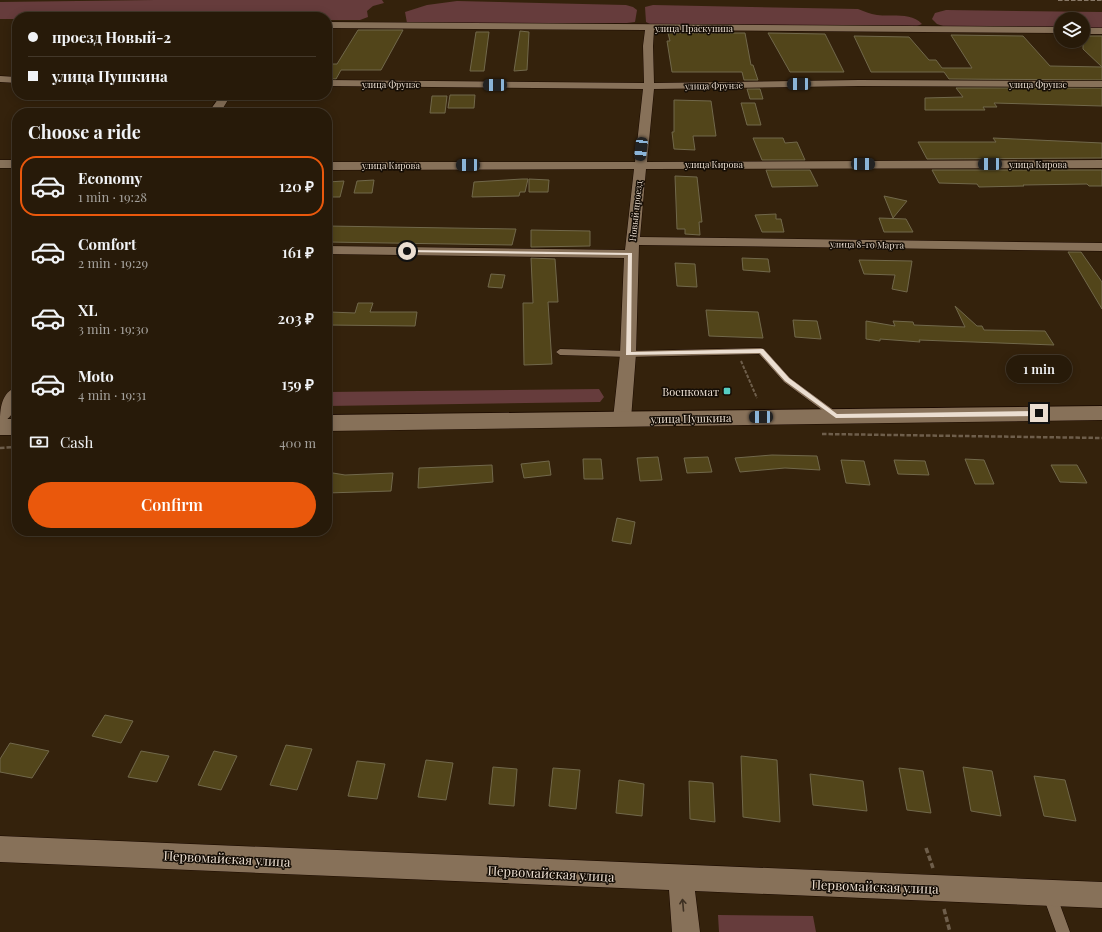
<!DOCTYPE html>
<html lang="en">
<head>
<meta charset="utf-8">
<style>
	:root { --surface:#271a09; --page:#2f2312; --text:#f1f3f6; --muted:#a4a19c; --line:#43382a; --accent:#ea580c }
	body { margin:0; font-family:"Playfair Display",serif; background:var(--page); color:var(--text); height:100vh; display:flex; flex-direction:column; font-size:15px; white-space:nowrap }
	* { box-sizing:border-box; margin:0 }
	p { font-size:13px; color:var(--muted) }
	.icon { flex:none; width:22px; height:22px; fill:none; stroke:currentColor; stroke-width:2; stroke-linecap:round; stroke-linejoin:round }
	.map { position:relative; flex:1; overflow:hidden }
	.drawer { position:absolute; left:12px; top:108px; width:320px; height:428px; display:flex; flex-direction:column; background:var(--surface); border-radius:16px; box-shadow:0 2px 10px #0003,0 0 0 1px var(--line) }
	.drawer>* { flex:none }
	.hud { position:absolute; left:12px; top:12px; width:320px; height:88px; border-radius:16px; box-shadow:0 2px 10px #0003,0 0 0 1px var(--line); display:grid; align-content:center; height:88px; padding:0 16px; background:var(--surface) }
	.controls { position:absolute; left:1054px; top:12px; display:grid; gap:8px }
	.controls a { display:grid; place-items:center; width:36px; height:36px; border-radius:50%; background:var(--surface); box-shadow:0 2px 10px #0003,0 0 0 1px var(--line); font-size:20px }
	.end { position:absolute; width:18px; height:18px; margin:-9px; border:5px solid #ebded1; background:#111; box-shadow:0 0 0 2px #111 }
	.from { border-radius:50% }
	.bubble { position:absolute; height:28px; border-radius:14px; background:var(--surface); box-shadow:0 2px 10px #0003,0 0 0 1px var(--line); font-size:13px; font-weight:600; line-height:28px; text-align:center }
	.car { position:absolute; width:12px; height:24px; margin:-12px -6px; border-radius:5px; box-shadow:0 0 3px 1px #0007; background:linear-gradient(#222 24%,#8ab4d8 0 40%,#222 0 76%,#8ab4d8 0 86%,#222 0) }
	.hud b { display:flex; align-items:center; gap:14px; height:38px; font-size:15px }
	.hud b+b { border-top:1px solid var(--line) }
	.hud i { width:10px; height:10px; background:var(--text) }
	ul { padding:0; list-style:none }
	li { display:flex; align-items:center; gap:12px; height:60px; margin:0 8px 6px; padding:0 8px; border:2px solid transparent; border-radius:16px }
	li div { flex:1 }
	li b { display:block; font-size:15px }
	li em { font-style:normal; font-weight:600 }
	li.selected { border-color:var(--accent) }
	li>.icon { width:36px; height:36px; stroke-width:1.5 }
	h2 { padding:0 16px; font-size:18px; line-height:48px }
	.pay { display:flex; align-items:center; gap:10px; height:44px; padding:0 16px; font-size:15px }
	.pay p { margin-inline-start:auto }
	.action { display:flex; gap:8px; margin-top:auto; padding:8px 16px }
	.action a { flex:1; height:46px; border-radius:24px; background:var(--accent); color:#fff; font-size:16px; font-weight:600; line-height:46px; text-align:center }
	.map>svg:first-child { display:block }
	.green { fill:#663c3c }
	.building { fill:#52451a; stroke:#71684b }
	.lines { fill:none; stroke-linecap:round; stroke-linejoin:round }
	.lane-casing { stroke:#1b0a00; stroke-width:1 }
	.street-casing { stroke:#1b0a00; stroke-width:1 }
	.secondary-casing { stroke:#1b0a00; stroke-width:1 }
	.path-far2 { stroke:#6e5e4b; stroke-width:2; stroke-dasharray:3.5 1.5; stroke-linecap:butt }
	.path-far1 { stroke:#6e5e4b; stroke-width:2.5; stroke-dasharray:4.5 2; stroke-linecap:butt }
	.path { stroke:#6e5e4b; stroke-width:3.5; stroke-dasharray:5.5 2.5; stroke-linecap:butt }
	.lane { fill:#877159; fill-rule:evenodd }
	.street { fill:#877159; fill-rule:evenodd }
	.secondary { fill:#877159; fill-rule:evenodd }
	.rail { stroke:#a49585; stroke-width:1.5; stroke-dasharray:4.5 2; stroke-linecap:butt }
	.oneway { stroke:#3d3022 }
	.route { fill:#ebded1 }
	.poi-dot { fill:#56cec3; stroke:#150d05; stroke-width:1.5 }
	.labels { text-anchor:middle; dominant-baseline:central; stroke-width:3; stroke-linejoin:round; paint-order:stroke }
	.far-street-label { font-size:9px; fill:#ebded1; stroke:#150d05 }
	.poi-label { font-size:11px; fill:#ebded1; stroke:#150d05; text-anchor:end }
	.street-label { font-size:11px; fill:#ebded1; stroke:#150d05 }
	.near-street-label { font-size:13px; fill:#ebded1; stroke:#150d05 }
</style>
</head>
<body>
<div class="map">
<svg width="1102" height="932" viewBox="0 0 1102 932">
	<rect width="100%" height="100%" fill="#34220c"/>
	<path class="green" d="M155,0H382L384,3L373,6L367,11L368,17L360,20H327V17H17V19H0V2Z
		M457,1L626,5L633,7L637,10L635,22L627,23H407L405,12L427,5Z
		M653,5L858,9C864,11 870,14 877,15C891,17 911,12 922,24L917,26L650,24L646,22L645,7Z
		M946,10L1102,12V28H1083V19H1061V28L946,27L937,24L932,19L935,13Z
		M599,389L604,397L600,402L327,406V392Z
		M718,915L813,916L816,932H719Z"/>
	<path class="building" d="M358,30H403L381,70H341L336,79H327V69L330,64H337Z
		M520,31L529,32L527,70L514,71Z
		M476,32H489L484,71H470Z
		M668,33H745L751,65H753L758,80H744L742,72H672L667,41H670Z
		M768,33L825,34L844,72H790Z
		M951,35L1023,36L1050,66L1102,67V80L949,79L944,72H871L854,36L909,37L929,60H936L942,68H972Z
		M1083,36H1102V67L1083,49Z
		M956,88H1102V106L994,103L997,107H983L985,110H925V98L963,97Z
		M747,89H760L763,99H750Z
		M450,95H475L474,108H448Z
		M432,96H447L445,113H430Z
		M674,100L711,101L716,136H693L695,150L674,149L672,132H674Z
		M741,103H755L761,125H747Z
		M753,138H783L785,143L797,142L805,160H762Z
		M993,138L1102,143V158L927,159L918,142H996Z
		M766,170H810L818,186L772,187Z
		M932,170H1102V186H1089L1087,184L1023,185L1024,186L979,187L977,184L939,183Z
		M675,176L697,177L702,222H699L700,235L685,234V229H677Z
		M522,179H528L525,192H520L519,196L472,197L474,182Z
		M529,179L549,180L548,192H529Z
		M374,180L372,193H354L357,181Z
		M344,181L340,197H327V182Z
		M884,196L907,201L893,218Z
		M776,214V219H781L784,232H762L755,215Z
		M879,218L906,219L913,232H884Z
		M327,226L451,228L516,229L512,245L327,242Z
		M531,230L590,231V246L531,247Z
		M1068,252H1081L1102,282V309Z
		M531,258L555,259L558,302H548L552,364L524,365L523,303H533Z
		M742,258L768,259L770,272L743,270Z
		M859,260L912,261L907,292L892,289L895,275L864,274Z
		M675,263L695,264L697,287L677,286Z
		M491,274L505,275L502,288L488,287Z
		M358,303H373L370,312H417L415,326L327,325L330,312L355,313Z
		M955,306L977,326H982L984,330L1045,331L1054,345L919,340L920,342L880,339V341L866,339V321L895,326L893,321L913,322L914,325L965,327Z
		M706,310L758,312L763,338L709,336Z
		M793,320L817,321L821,339L795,337Z
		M772,455L817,456L820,470L785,468L740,472L735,458Z
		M658,457L662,480L640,481L637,458Z
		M708,457L712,472L687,473L684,458Z
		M583,459H601L603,479H584Z
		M965,459L984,460L994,484H975Z
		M841,460L864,461L870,485L846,483Z
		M894,460L925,461L929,475L898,474Z
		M549,461L551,475L524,478L521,464Z
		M492,465L493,482L418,488L419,468Z
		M1051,465H1077L1087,483L1060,482Z
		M327,472L345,475L393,473L391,491L327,493Z
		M617,518L635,522L631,544L612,541Z
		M105,715L133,721L121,743L92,736Z
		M10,743L49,751L32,778L0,772V759Z
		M286,745L312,749L297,790L270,785Z
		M141,751L169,756L157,782L128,777Z
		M214,751L237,756L221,790L198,785Z
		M741,756L777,760L780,822L743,817Z
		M426,760L453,763L446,800L418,797Z
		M357,761L385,764L377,799L348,796Z
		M493,767L517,769L514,806L489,804Z
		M963,767L992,771L1001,816L971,811Z
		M553,768L580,770L576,809L549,806Z
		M899,768L923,771L931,813L907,810Z
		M810,774L863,781L867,811L813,805Z
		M1034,776L1065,780L1076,821L1044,816Z
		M619,780L644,784L642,816L616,813Z
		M689,781L713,783L715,822L690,819Z"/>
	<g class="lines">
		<g class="lane-casing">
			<path id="lane" d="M761,348L764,349L790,378L839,414L840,416L839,418H833L784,382L759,354L628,357L560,355L556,352L560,349L628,351Z
				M1050,889L1055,891L1070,932H1056L1043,896L1045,891Z"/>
		</g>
		<g class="street-casing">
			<path id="street" d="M327,22L1061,27V33L654,30L653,46L654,83L859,80L1102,81V87L859,86L654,89L647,162L1102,160V168L646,169L640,237L1102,243V251L639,245L636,354L631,419L628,423L622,425L616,423L613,419L620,354L624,258L327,254V246L625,250L634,169L327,170V162H635L643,89L327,86V80L644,83L643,46L645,30L327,28Z
				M1083,28H1102V34H1083Z
				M0,76L17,77V83L0,82Z
				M221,95H231L220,113H208Z
				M0,160H17V168H0Z
				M17,387C17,401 16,418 0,423C0,409 1,392 17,387Z
				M0,836L1102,882V908L695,891L700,932H672L669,890L0,862Z"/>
		</g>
		<g class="secondary-casing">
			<path id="secondary" d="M1102,406V420L327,431V415Z
				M0,419H17V435H0Z"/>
		</g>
		<path class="path-far2" d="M741,361L757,398"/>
		<path class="path-far1" d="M822,434L1102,438
			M0,448L17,447"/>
		<path class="path" d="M926,848L933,868
			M944,909L950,932"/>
		<use href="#lane" class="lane"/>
		<use href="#street" class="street"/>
		<use href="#secondary" class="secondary"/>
		<path class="rail" d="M1058,0H1102"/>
	</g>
	<defs><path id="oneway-shaft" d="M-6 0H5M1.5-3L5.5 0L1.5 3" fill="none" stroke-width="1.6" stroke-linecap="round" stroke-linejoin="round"/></defs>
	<use class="oneway" href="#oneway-shaft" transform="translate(683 905) rotate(-95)"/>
	<path class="route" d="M407,250L632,253L631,352L763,349L789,378L837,414L1039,411L1042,413L1039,416L836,418L785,381L760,353L626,355L628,255L405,252Z"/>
	<rect class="poi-dot" x="723" y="387" width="8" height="8" rx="2"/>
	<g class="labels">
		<g class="far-street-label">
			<text x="694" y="28">улица Праскунина</text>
			<text x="391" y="84">улица Фрунзе</text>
			<text x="1038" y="84">улица Фрунзе</text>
			<text transform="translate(714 85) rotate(-1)">улица Фрунзе</text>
			<text x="714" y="164">улица Кирова</text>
			<text x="1038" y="164">улица Кирова</text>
			<text x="391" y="165">улица Кирова</text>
			<text transform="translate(635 211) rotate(-84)">Новый проезд</text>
			<text transform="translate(867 244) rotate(1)">улица 8-го Марта</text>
		</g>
		<g class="poi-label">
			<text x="719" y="391">Военкомат</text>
		</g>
		<g class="street-label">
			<text transform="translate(691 418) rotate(-1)">улица Пушкина</text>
		</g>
		<g class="near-street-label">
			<text transform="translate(227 858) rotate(3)">Первомайская улица</text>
			<text transform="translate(551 873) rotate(3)">Первомайская улица</text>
			<text transform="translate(875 886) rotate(2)">Первомайская улица</text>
		</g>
	</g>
</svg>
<div class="controls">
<a><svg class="icon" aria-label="layers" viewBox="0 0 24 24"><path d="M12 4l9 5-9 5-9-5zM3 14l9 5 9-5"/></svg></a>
</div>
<i class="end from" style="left:407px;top:251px"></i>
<i class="end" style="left:1039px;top:413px"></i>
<div class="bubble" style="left:1006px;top:355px;width:66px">1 min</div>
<i class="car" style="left:799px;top:84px;rotate:269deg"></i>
<i class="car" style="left:495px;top:85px;rotate:270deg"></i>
<i class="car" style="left:641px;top:149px;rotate:187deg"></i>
<i class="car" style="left:863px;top:164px;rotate:90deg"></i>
<i class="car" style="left:990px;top:164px;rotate:270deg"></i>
<i class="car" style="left:468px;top:165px;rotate:270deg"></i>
<i class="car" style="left:761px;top:417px;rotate:269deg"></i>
<div class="hud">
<b><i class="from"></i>проезд Новый-2</b>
<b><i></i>улица Пушкина</b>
</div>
<section class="drawer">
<h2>Choose a ride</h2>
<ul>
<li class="selected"><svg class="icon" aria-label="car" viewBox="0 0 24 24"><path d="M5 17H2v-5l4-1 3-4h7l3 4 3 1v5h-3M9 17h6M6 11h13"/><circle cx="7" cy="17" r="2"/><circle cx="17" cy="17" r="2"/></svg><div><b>Economy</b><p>1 min · 19:28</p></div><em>120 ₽</em></li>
<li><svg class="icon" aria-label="car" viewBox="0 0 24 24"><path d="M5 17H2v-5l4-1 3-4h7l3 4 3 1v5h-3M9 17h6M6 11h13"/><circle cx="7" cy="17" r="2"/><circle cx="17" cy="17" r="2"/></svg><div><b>Comfort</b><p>2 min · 19:29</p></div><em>161 ₽</em></li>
<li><svg class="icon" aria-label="car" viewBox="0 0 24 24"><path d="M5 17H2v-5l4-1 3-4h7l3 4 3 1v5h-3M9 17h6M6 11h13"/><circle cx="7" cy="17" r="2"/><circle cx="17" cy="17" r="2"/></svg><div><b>XL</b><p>3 min · 19:30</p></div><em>203 ₽</em></li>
<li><svg class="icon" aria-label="car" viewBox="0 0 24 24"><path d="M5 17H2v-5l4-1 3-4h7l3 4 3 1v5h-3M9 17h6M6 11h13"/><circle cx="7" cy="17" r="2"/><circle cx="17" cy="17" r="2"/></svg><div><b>Moto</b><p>4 min · 19:31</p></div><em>159 ₽</em></li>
</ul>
<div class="pay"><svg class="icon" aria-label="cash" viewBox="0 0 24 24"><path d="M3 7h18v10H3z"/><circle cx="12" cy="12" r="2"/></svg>Cash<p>400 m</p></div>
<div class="action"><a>Confirm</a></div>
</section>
</div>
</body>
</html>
